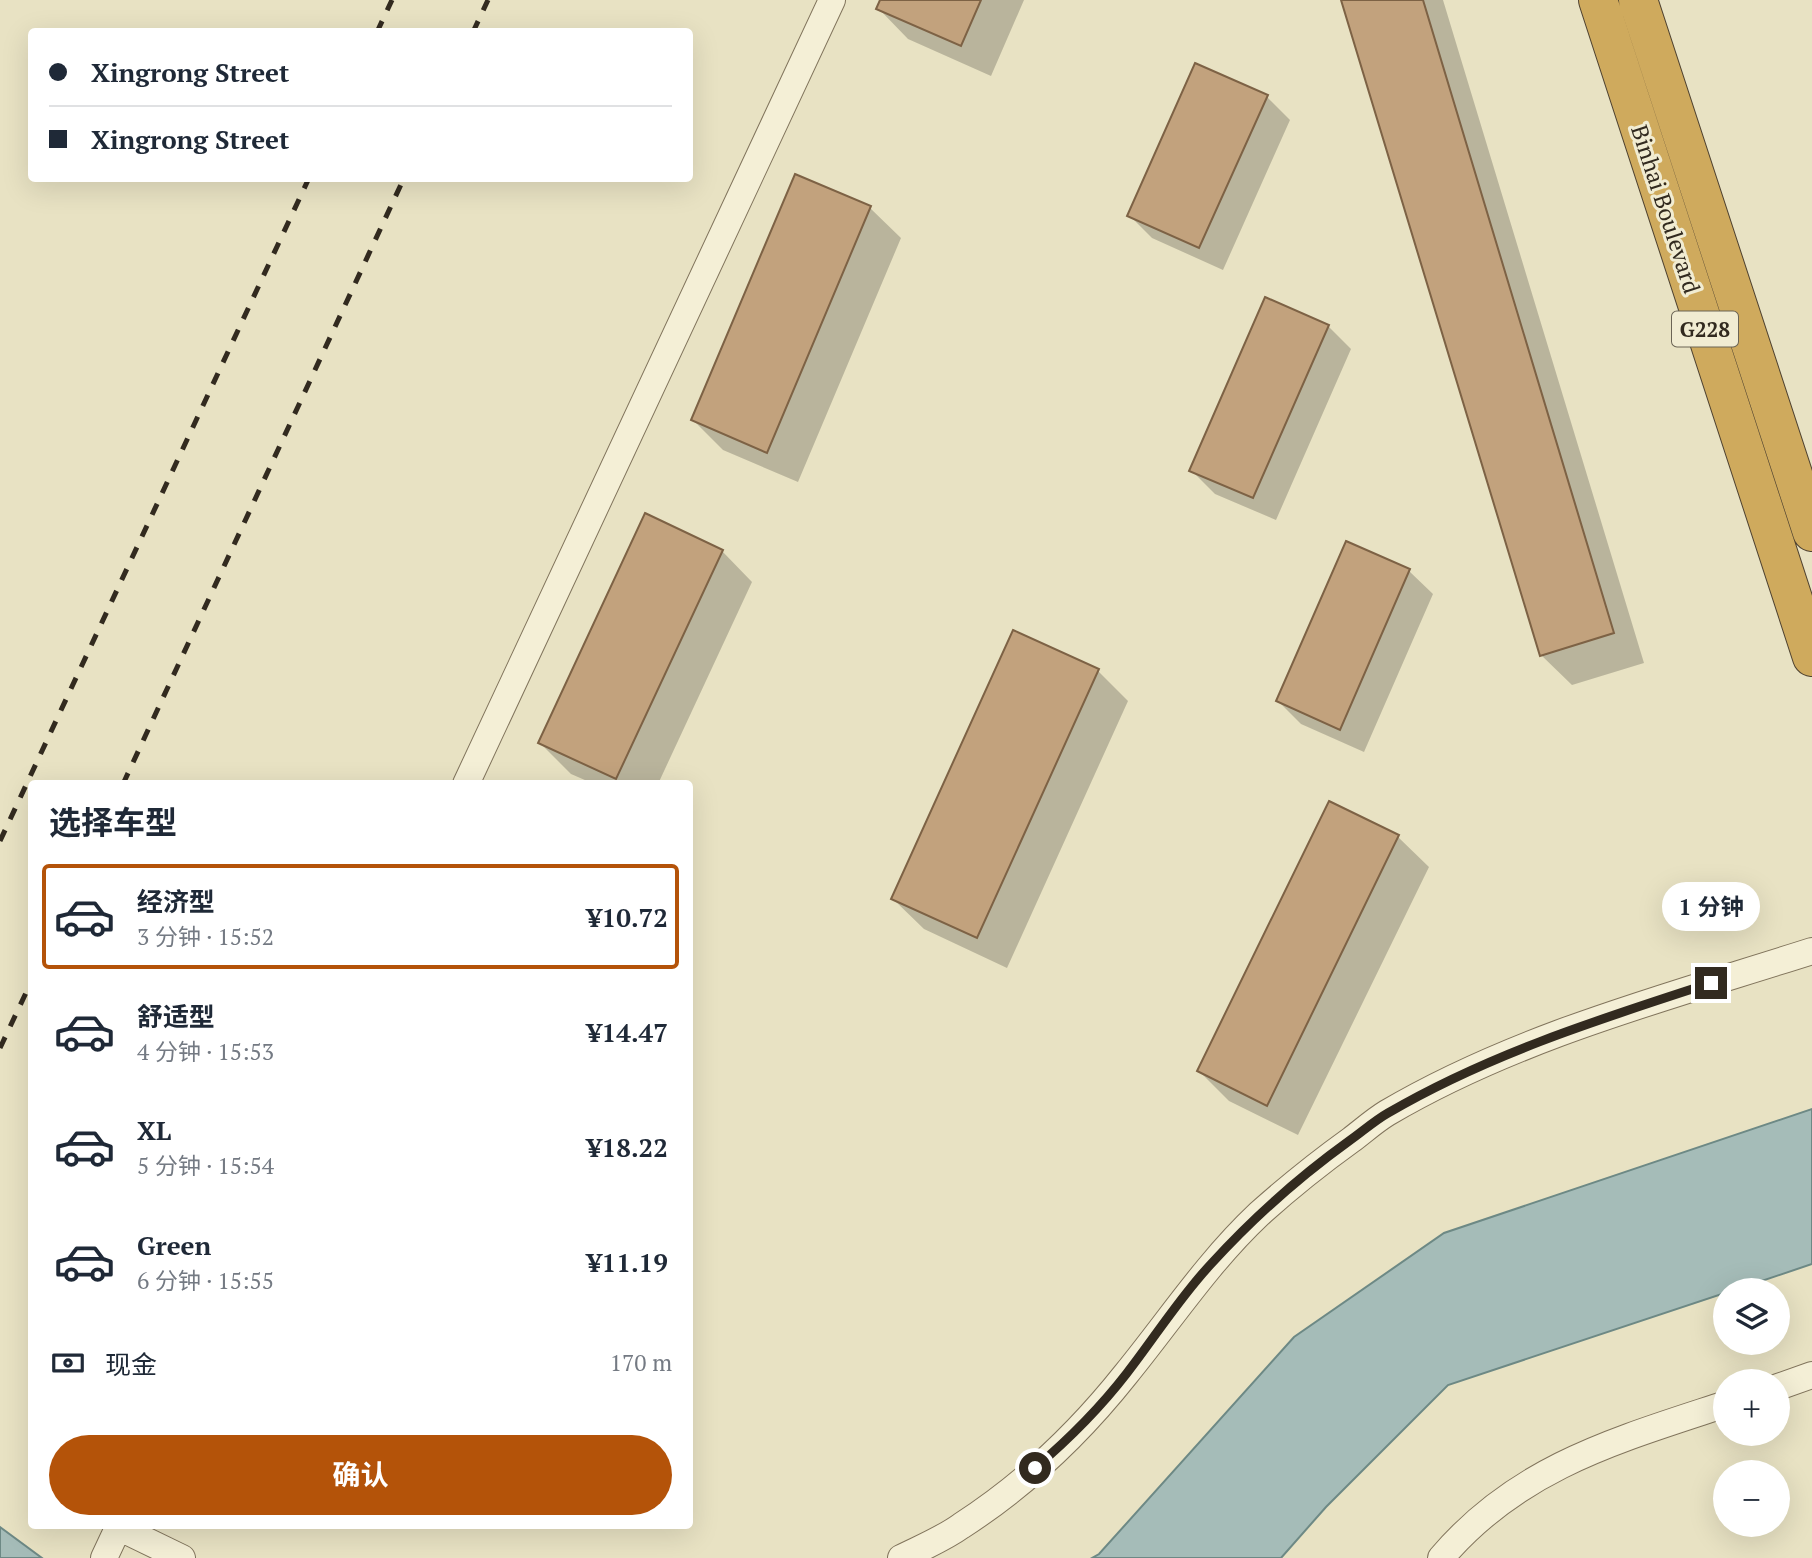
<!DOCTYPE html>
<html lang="zh">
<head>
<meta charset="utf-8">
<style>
	:root { --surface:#fff; --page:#f2f2f3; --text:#1f2937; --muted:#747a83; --line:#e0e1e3; --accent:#b45309 }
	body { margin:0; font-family:"PT Serif","Noto Sans SC",serif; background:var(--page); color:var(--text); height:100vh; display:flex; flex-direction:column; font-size:26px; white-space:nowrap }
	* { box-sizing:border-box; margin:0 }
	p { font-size:23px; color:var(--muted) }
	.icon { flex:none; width:38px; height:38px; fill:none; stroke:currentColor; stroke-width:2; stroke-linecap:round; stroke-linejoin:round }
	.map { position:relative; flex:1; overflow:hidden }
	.drawer { position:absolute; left:28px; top:780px; width:665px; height:749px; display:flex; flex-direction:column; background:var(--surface); border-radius:7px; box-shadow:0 7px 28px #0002 }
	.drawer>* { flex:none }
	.top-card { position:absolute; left:28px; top:28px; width:665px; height:154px; border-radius:7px; box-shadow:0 7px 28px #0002; display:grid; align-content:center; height:154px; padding:0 21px; background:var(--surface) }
	.tools { position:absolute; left:1713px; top:1278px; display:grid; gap:14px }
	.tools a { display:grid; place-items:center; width:77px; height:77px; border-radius:50%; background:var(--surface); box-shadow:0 7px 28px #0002; font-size:35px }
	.end { position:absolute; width:32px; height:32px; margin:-16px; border:9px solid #322a1f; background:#fff; box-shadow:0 0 0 4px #fff }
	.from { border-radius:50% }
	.bubble { position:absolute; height:49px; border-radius:24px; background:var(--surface); box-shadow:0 7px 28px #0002; font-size:23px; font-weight:700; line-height:49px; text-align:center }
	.top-card b { display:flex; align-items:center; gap:24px; height:66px; font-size:26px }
	.top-card b+b { border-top:2px solid var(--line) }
	.top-card i { width:18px; height:18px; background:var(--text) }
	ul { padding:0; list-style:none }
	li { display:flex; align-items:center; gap:21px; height:105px; margin:0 14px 10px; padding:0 7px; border:4px solid transparent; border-radius:7px }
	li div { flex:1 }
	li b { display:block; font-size:26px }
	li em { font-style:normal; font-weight:700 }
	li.on { border-color:var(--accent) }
	li>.icon { width:63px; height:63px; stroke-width:1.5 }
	h2 { padding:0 21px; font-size:32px; line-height:84px }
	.pay { display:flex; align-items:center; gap:18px; height:77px; padding:0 21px; font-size:26px }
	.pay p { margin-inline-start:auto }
	.button { display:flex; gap:14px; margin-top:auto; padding:14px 21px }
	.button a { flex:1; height:80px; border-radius:42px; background:var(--accent); color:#fff; font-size:28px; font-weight:700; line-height:80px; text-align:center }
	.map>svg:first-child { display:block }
	.water { fill:#a5bcb8; stroke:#6d8985; stroke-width:2 }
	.shadow { fill:#0003 }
	.building { fill:#c2a27d; stroke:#7d6245; stroke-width:2 }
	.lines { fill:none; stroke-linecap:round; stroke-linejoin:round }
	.street-casing { stroke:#81745c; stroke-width:28 }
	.highway-casing { stroke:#4f4230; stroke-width:40 }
	.street { stroke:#f4efd6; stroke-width:26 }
	.highway { stroke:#cfaa5d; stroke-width:38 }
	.rail { stroke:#322a1f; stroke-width:5; stroke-dasharray:12 12; stroke-linecap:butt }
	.route { stroke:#322a1f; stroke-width:9 }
	.labels { text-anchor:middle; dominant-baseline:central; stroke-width:6; stroke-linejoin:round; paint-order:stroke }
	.shield { fill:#f1ecd2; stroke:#6b6455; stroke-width:2 }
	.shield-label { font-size:21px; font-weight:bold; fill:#322a1f }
	.street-label { font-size:23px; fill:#322a1f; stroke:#f1ecd2 }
</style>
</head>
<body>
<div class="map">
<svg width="1812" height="1558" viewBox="0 0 1812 1558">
	<rect width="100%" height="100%" fill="#e8e2c3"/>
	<path class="water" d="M1812,1109V1264L1735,1290H1726L1725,1293L1448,1385L1326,1507L1281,1558H1092L1099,1554L1294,1337L1444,1233Z
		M0,1527L42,1558H0Z"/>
	<path class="shadow" d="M882,0H1024L991,76L908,39L878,8Z
		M1343,0H1443L1644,663L1572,685L1541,655Z
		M1267,97L1290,120L1223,270L1152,238L1129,215Z
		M870,208L901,238L798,482L723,450L693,420Z
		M1328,326L1351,349L1276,520L1215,494L1191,470Z
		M1346,544L1409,571L1433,594L1364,752L1301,724L1278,701Z
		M722,551L752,582L658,784H594L571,774L540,743Z
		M1098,671L1128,701L1007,968L924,929L893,899Z
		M1330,803L1398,837L1429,867L1298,1135L1229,1101L1199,1071Z"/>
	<path class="building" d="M880,0H981L961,46L876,9Z
		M1341,0H1423L1614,633L1540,656Z
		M1195,63L1268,95L1199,248L1127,216Z
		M795,174L871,206L767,453L691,420Z
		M1265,297L1329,325L1253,498L1189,471Z
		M645,513L723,550L616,779L538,743Z
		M1346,541L1410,569L1340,730L1276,701Z
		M1013,630L1099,669L977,938L891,899Z
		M1329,801L1399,835L1267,1106L1197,1071Z"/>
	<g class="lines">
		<g class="street-casing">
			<path id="street" d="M466,784L832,0
				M1778,1387L1812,1375
				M118,1527L182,1558
				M104,1558L119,1526
				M901,1558C921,1548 943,1539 961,1526C1023,1486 1080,1432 1126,1374C1170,1320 1208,1262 1259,1214C1288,1188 1319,1163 1351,1140C1363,1131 1374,1121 1387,1113C1518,1036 1668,997 1812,951
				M1441,1558C1518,1467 1617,1440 1726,1404"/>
		</g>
		<g class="highway-casing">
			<path id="highway" d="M1598,0L1812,657
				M1638,0L1812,532"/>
		</g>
		<use href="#street" class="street"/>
		<use href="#highway" class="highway"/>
		<path class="rail" d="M377,32L392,0
			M473,32L488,0
			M123,784L404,178
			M0,841L309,178
			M0,1048L32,980"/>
	</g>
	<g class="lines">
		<path class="route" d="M1035,1468C1069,1439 1100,1408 1127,1373C1155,1337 1180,1297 1211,1264C1253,1218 1299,1177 1349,1141C1362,1132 1374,1121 1388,1113C1489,1054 1600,1019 1711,983"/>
	</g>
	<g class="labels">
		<rect class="shield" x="1672" y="311.5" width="66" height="35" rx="5"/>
		<g class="shield-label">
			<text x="1705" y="329">G228</text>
		</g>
		<g class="street-label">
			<text transform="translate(1666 209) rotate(72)">Binhai Boulevard</text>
		</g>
	</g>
</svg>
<div class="tools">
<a><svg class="icon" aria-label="layers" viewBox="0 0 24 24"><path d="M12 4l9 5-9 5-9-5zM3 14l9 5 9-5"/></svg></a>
<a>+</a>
<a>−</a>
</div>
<i class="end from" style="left:1035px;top:1468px"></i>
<i class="end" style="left:1711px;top:983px"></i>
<div class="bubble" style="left:1662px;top:882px;width:98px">1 分钟</div>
<div class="top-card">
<b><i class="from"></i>Xingrong Street</b>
<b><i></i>Xingrong Street</b>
</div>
<section class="drawer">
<h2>选择车型</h2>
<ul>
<li class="on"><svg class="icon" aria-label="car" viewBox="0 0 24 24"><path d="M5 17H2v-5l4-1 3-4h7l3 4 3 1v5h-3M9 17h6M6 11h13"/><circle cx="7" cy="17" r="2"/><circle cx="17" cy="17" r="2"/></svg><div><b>经济型</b><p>3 分钟 · 15:52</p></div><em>¥10.72</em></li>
<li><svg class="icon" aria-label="car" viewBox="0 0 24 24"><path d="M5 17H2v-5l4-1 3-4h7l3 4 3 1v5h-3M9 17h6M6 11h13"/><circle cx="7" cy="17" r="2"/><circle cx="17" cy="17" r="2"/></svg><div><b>舒适型</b><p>4 分钟 · 15:53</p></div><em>¥14.47</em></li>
<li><svg class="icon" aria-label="car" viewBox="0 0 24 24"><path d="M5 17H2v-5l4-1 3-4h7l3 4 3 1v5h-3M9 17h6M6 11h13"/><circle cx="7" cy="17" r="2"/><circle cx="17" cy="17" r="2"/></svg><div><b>XL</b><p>5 分钟 · 15:54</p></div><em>¥18.22</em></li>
<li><svg class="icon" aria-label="car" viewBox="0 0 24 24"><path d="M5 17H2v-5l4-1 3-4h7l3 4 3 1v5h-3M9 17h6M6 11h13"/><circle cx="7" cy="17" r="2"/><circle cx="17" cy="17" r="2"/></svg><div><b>Green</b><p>6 分钟 · 15:55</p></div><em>¥11.19</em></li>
</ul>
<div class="pay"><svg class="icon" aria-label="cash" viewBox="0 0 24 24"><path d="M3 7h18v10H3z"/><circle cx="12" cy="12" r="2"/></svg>现金<p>170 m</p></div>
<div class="button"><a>确认</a></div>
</section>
</div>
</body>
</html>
